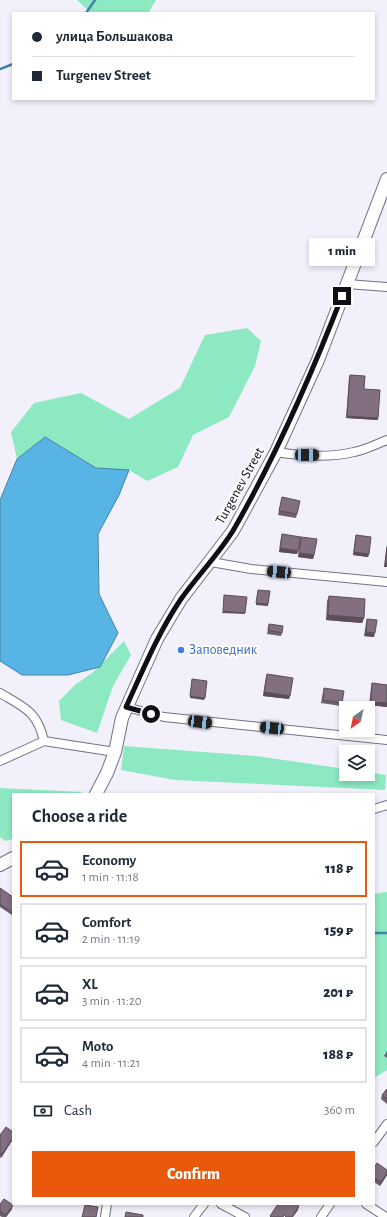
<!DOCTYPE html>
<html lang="en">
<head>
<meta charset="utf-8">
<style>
	:root { --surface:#fff; --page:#f6f6f7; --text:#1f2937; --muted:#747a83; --line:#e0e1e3; --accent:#ea580c }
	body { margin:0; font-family:"Alegreya Sans",sans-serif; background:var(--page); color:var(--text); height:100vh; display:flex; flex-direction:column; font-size:15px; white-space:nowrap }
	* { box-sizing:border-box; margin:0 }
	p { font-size:13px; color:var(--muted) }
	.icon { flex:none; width:22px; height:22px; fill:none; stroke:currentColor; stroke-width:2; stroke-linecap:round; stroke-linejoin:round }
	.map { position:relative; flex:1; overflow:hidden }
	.side { position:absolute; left:12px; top:793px; width:363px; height:412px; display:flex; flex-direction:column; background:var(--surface); border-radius:0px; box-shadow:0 2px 6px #0003 }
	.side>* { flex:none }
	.guide { position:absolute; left:12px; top:12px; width:363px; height:88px; border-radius:0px; box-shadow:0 2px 6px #0003; display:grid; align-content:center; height:88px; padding:0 20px; background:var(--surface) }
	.needle { width:26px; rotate:213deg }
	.buttons { position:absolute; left:339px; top:701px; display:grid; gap:8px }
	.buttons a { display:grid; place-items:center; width:36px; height:36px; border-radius:0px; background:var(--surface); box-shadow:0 2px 6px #0003; font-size:20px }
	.end { position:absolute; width:18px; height:18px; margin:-9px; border:5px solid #100e17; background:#fff; box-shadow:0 0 0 2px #fff }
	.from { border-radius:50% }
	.bubble { position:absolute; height:28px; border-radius:0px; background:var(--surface); box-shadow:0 2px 6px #0003; font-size:13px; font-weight:800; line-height:28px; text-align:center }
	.car { position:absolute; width:12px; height:24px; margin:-12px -6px; border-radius:5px; box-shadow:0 0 3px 1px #0007; background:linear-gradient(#222 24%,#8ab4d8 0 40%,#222 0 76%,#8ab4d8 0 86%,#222 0) }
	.guide b { display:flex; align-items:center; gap:14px; height:38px; font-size:15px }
	.guide b+b { border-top:1px solid var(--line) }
	.guide i { width:10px; height:10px; background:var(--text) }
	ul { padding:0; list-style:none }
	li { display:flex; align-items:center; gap:12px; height:56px; margin:0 8px 6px; padding:0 12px; border:2px solid var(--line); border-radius:0px }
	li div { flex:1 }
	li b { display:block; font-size:15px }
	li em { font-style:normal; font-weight:800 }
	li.on { border-color:var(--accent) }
	li>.icon { width:36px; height:36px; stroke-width:1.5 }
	h2 { padding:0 20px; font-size:18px; line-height:48px }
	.pay { display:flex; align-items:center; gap:10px; height:44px; padding:0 20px; font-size:15px }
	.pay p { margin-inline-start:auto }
	.primary-button { display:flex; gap:8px; margin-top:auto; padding:8px 20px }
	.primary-button a { flex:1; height:46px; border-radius:0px; background:var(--accent); color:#fff; font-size:16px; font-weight:800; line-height:46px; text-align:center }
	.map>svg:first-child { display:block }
	.green { fill:#8ce9c1 }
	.water { fill:#59b4e6; stroke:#4382a8 }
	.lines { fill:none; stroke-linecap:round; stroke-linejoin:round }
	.stream { stroke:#4382a8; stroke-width:2.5 }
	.street-casing { stroke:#747087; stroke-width:10 }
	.secondary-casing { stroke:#747087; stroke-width:14 }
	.street { stroke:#fff; stroke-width:8 }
	.secondary { stroke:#fff; stroke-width:12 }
	.wall { fill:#705f6f }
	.shaded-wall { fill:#5b4e5a }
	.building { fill:#826f81; stroke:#5b4e5a }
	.route { stroke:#100e17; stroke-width:5 }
	.shop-dot { fill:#3f7fe0; stroke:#fff; stroke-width:1.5 }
	.labels { text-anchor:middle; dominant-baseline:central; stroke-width:4; stroke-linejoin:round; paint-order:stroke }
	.street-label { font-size:14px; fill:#100e17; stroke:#fff }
	.shop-label { font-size:14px; fill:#366cbe; stroke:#fff; text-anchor:start }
</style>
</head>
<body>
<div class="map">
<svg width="387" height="1217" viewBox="0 0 387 1217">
	<rect width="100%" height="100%" fill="#f2f0fb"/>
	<path class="green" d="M77,0H156L148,13H91Z
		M247,328L261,341L255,366L229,417L193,435L178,467L147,481L129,470L96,468L45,437L17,459L11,432L34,403L81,393L129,419L180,388L205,335Z
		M124,641L131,655L113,686L97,733L61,720L59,701L76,684L92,673Z
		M124,746L256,756L346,769V774H368V772L386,775L385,790L175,780L121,770Z
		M0,788L82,792L80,794H13V839L5,841L0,837Z
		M387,892V1070L374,1078V894Z"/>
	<path class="water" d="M45,437L96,468L129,470L119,495L98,534L99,594L118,633L100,667L68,675H22L0,661V500L17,459Z"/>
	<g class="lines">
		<path class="stream" d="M86,13L95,0
			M0,69L13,64
			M374,933H387"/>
		<g class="street-casing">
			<path id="street" d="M347,284L387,287
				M276,452C301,456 329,458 354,452C365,450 377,444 387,440
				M211,562L251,569L387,582
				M0,693C25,708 37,711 44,741
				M126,707L164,717L387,740
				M0,761L44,741L115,752
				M374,809L387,805
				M374,1142L387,1124
				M221,1204L245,1217
				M366,1204L386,1217
				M105,1217L107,1204
				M194,1217L204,1204
				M321,1217L330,1204"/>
		</g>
		<g class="secondary-casing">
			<path id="secondary" d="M96,794L107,773L115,752L122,718L157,639L181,599L233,531L276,452L318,360L387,179
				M0,865L13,858"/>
		</g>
		<use href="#street" class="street"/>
		<use href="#secondary" class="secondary"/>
	</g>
	<path class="wall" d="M350,375L364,389L378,418V420L346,418L349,377Z
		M282,497L297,514L296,518L278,515Z
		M282,534L298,551L297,554L279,552L281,538Z
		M356,535L369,554L368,557L353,555L355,539Z
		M301,537L314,555L313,559L298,557L300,540Z
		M387,544V567H384Z
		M329,596L364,618L362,623L326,620L327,601Z
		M367,619L374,637L364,636L366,623Z
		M269,624L282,633L281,636L267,634Z
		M267,674L289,699L263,696L266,677Z
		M372,683L387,685V707L369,705L371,687Z
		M324,688L342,703L341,706L321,703L323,692Z
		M0,888L13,897V914L12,915L0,907Z
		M387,1051V1058L384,1056Z
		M387,1089V1104L381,1099L382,1095Z
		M13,1132V1139L1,1158L0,1157V1135Z
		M374,1168L387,1170V1175L380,1186L374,1182Z
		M0,1204L12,1209L6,1217H2L0,1216Z"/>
	<path class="shaded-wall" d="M347,416L378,418V420L346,418Z
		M280,548L298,551L297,554L279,552Z
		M354,552L369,554L368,557L353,555Z
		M299,553L314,555L313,559L298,557Z
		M385,563H387V567H384Z
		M256,603L268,604V606L256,605Z
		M223,611L245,613V614L222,613Z
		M328,615L364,618L362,623L326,620Z
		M366,632L375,633L374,637L364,636Z
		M264,692L290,696L289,699L263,696Z
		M190,696L205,698L204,700L190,698Z
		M371,702L387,703V707L369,705Z
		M13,1138V1139L1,1158L2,1154Z
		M387,1173V1175L380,1186L381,1182Z
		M13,1205L12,1209L6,1217H5Z
		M299,1206L298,1210L293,1217H292Z"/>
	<path class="building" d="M350,375L365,376L364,389L380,390L378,418L347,416Z
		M282,497L300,501L297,514L279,511Z
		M282,534L301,537L298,551L280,548Z
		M356,535L371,537L369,554L354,552Z
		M301,537L317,539L314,555L299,553Z
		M387,547V563H385Z
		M258,590L270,591L268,604L256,603Z
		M224,595L247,597L245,613L223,611Z
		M329,596L365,599L364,618L328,615Z
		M367,619L377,620L375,633L366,632Z
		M269,624L283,626L282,633L268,630Z
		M267,674L293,678L290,696L264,692Z
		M192,679L207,681L205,698L190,696Z
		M372,683L387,685V703L371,702Z
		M324,688L344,691L342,703L323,700Z
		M0,888L13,897V913L0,904Z
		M387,1089V1099L382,1095Z
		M6,1127L13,1132V1138L2,1154L0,1153V1135Z
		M377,1163L387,1170V1173L381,1182L374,1178V1168Z
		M4,1199L13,1205L6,1215L0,1211V1204Z
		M278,1204H296L299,1206L292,1217H286L284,1215L283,1217H271L270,1216Z
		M85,1205L98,1207L96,1217H82Z
		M126,1212L143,1215V1217H125Z"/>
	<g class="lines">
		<path class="route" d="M151,714L126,707C143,670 158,633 181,599C198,575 219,554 234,529C277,454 311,376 342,296"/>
	</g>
	<circle class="shop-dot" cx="181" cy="650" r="4"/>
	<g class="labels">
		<g class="street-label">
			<text transform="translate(240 486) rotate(-61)">Turgenev Street</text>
		</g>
		<g class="shop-label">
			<text x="189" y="650">Заповедник</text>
		</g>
	</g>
</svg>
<div class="buttons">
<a><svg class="needle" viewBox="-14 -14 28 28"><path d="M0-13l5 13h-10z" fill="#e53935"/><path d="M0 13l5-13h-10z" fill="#747a83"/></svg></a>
<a><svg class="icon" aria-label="layers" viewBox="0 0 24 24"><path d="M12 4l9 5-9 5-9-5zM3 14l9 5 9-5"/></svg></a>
</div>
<i class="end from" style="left:151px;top:714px"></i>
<i class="end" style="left:342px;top:296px"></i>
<div class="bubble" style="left:309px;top:238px;width:66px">1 min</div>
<i class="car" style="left:307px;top:455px;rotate:90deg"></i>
<i class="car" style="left:279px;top:572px;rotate:275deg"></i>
<i class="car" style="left:200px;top:722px;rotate:97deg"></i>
<i class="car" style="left:272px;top:728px;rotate:275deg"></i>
<div class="guide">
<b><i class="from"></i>улица Большакова</b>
<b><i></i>Turgenev Street</b>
</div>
<section class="side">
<h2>Choose a ride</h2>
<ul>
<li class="on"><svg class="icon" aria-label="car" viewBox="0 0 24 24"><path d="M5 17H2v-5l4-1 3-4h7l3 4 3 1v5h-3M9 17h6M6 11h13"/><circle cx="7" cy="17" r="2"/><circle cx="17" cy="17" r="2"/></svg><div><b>Economy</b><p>1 min · 11:18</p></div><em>118 ₽</em></li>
<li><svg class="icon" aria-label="car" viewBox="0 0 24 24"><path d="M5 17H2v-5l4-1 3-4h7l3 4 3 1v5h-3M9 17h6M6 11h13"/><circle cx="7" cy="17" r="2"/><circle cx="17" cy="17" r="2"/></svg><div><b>Comfort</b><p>2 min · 11:19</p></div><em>159 ₽</em></li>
<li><svg class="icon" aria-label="car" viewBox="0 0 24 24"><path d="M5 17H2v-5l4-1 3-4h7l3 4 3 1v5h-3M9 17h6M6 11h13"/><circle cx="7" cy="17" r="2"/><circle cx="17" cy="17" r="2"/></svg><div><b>XL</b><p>3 min · 11:20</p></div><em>201 ₽</em></li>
<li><svg class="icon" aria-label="car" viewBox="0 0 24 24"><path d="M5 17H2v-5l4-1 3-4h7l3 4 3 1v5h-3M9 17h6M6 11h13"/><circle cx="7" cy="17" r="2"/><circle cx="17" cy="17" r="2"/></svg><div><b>Moto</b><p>4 min · 11:21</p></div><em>188 ₽</em></li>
</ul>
<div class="pay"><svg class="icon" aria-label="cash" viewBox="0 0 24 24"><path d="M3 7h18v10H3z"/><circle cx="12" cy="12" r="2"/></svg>Cash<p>360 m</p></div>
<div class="primary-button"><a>Confirm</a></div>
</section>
</div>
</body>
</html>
